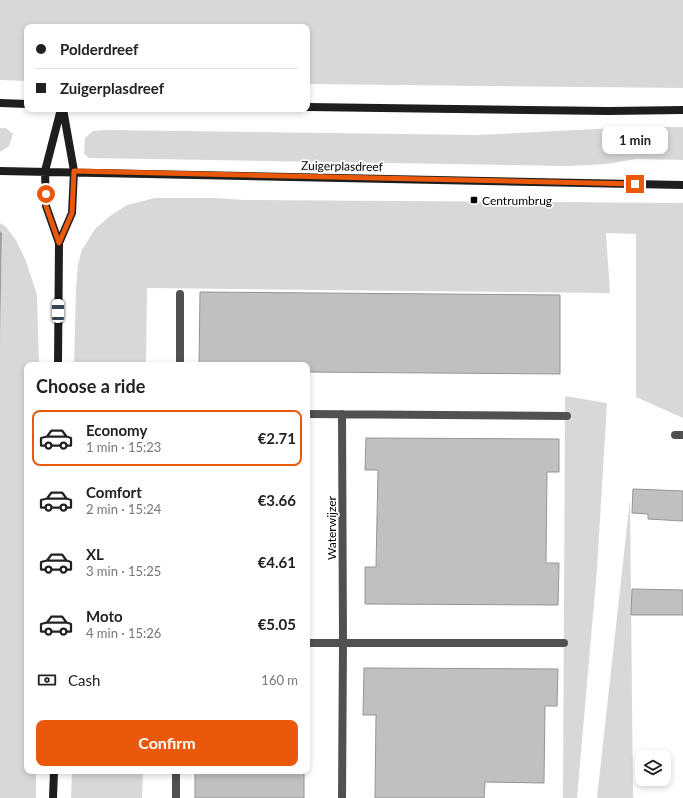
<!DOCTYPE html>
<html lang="en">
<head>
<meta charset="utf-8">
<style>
	:root { --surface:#fff; --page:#f2f2f2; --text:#222; --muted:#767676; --line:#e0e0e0; --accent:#ea580c }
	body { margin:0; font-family:Lato,sans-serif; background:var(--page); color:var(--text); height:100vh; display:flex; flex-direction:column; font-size:15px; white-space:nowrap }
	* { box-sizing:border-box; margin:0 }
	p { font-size:13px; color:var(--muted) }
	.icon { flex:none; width:22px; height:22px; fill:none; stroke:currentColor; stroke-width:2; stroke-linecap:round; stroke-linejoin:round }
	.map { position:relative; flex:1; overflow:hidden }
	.side { position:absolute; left:24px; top:362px; width:286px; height:412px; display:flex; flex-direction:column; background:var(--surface); border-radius:8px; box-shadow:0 2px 6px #0003 }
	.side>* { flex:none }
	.banner { position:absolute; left:24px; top:24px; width:286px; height:88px; border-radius:8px; box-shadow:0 2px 6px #0003; display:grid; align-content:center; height:88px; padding:0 12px; background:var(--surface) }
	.fabs { position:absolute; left:635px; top:750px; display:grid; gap:8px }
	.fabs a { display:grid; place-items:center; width:36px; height:36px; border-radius:8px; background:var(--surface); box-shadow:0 2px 6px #0003; font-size:20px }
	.end { position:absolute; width:18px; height:18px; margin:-9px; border:5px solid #ea580c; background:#fff; box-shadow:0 0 0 2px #fff }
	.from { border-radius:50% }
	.bubble { position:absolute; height:28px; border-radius:8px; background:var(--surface); box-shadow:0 2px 6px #0003; font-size:13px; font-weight:700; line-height:28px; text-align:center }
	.car { position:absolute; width:12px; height:24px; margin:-12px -6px; border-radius:5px; box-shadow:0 0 3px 1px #0007; background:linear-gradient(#fff 24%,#345 0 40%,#fff 0 76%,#345 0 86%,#fff 0) }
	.banner b { display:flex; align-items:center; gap:14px; height:38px; font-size:15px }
	.banner b+b { border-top:1px solid var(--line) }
	.banner i { width:10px; height:10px; background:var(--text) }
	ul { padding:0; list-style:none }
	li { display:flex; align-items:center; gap:12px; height:56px; margin:0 8px 6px; padding:0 4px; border:2px solid transparent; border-radius:8px }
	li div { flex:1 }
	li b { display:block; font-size:15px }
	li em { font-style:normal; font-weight:700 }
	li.current { border-color:var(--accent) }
	li>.icon { width:36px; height:36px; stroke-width:1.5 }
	h2 { padding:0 12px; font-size:18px; line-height:48px }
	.pay { display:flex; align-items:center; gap:10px; height:44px; padding:0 12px; font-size:15px }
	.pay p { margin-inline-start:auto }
	.button { display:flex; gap:8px; margin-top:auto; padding:8px 12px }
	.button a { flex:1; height:46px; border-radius:8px; background:var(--accent); color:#fff; font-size:16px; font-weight:700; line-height:46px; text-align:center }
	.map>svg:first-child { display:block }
	.green { fill:#d8d8d8 }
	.water { fill:#9f9f9f }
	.building { fill:#c0c0c0; stroke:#959595 }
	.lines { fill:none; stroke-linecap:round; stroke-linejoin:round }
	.street { stroke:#515151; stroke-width:8 }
	.secondary { stroke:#1e1e1e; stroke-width:8 }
	.route { stroke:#ea580c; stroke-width:5 }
	.poi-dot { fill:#000; stroke:#fff; stroke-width:1.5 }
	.labels { text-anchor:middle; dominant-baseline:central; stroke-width:3.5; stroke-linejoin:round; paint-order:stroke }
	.street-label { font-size:12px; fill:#000; stroke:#fff }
	.poi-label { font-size:12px; fill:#000; stroke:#fff; text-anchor:start }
</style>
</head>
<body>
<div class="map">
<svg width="683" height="798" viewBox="0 0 683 798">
	<rect width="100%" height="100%" fill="#fff"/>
	<path class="green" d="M0,0H683V88L307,84V27H27V81L0,80Z
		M637,127H683V160L636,159L607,164L568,166L89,158L84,154L85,138L93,131L105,130L478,135Z
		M0,128H6L13,134L9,146L0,152Z
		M155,198H214L244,200L683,203V418L636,397V234L606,233L610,293L147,288L146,365H74L76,288L78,264L82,250L95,229L110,216L127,205Z
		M0,223L6,227L16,240L26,261L37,295L39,365H27V771H36V798H0V348L2,233L0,231Z
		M565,396L607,403L597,569L577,798H563Z
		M630,499L633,797L634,798H597Z
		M72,771H143L142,798H71Z"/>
	<path class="water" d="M0,231L2,233L0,348V544Z"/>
	<path class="building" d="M200,292L560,295V374L307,372V365H199Z
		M366,438L559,439V472H547L546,563H559L558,605L365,604V567H376L378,470H365Z
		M633,489L683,491V521L648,519V514L632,513Z
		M632,589L683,590V615H631Z
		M364,668L558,669L557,706H545L544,783L485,782L484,798H375L376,715H363Z
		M195,771H304V798H195Z"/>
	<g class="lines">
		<path class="street" d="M180,365V294
			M307,414L567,416
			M342,414L343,642L342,798
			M675,435H683
			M307,643H564
			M176,798V771"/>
		<path class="secondary" d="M0,103L27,104
			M307,107L609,111L683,110
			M0,171L683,185
			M59,243L72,213L74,171L63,109
			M58,365L59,243L46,206L45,171L61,109
			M53,798L54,771"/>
	</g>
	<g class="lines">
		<path class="route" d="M46,194V206L59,243L72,213L74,171L635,184"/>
	</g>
	<rect class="poi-dot" x="470" y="196" width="8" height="8" rx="2"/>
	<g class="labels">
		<g class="street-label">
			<text transform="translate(342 166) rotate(1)">Zuigerplasdreef</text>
			<text transform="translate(331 528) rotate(-90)">Waterwijzer</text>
		</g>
		<g class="poi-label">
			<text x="482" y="200">Centrumbrug</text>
		</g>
	</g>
</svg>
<div class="fabs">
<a><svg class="icon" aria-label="layers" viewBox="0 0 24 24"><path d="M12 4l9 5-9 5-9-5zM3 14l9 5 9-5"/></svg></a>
</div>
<i class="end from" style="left:46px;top:194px"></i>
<i class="end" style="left:635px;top:184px"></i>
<div class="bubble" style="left:602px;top:126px;width:66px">1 min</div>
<i class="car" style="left:58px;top:311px;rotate:0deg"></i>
<div class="banner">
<b><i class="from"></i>Polderdreef</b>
<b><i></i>Zuigerplasdreef</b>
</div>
<section class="side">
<h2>Choose a ride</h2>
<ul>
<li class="current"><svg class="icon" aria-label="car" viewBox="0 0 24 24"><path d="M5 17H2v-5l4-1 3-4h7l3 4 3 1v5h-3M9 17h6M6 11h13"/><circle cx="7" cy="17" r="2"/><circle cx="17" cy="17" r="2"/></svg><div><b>Economy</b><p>1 min · 15:23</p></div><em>€2.71</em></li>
<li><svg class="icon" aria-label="car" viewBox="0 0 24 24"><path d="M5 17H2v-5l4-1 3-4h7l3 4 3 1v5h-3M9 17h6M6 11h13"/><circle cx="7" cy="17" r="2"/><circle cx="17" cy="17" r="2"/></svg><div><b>Comfort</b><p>2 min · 15:24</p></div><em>€3.66</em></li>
<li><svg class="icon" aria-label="car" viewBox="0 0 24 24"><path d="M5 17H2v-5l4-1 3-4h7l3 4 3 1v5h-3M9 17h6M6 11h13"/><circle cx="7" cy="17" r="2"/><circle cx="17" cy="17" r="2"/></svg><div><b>XL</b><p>3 min · 15:25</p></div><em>€4.61</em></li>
<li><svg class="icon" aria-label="car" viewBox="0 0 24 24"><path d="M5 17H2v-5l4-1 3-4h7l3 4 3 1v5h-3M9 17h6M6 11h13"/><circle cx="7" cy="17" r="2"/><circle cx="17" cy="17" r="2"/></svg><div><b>Moto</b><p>4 min · 15:26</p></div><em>€5.05</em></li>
</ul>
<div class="pay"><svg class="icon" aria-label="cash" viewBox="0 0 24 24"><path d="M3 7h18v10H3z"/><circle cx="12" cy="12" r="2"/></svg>Cash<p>160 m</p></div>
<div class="button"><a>Confirm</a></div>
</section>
</div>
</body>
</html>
